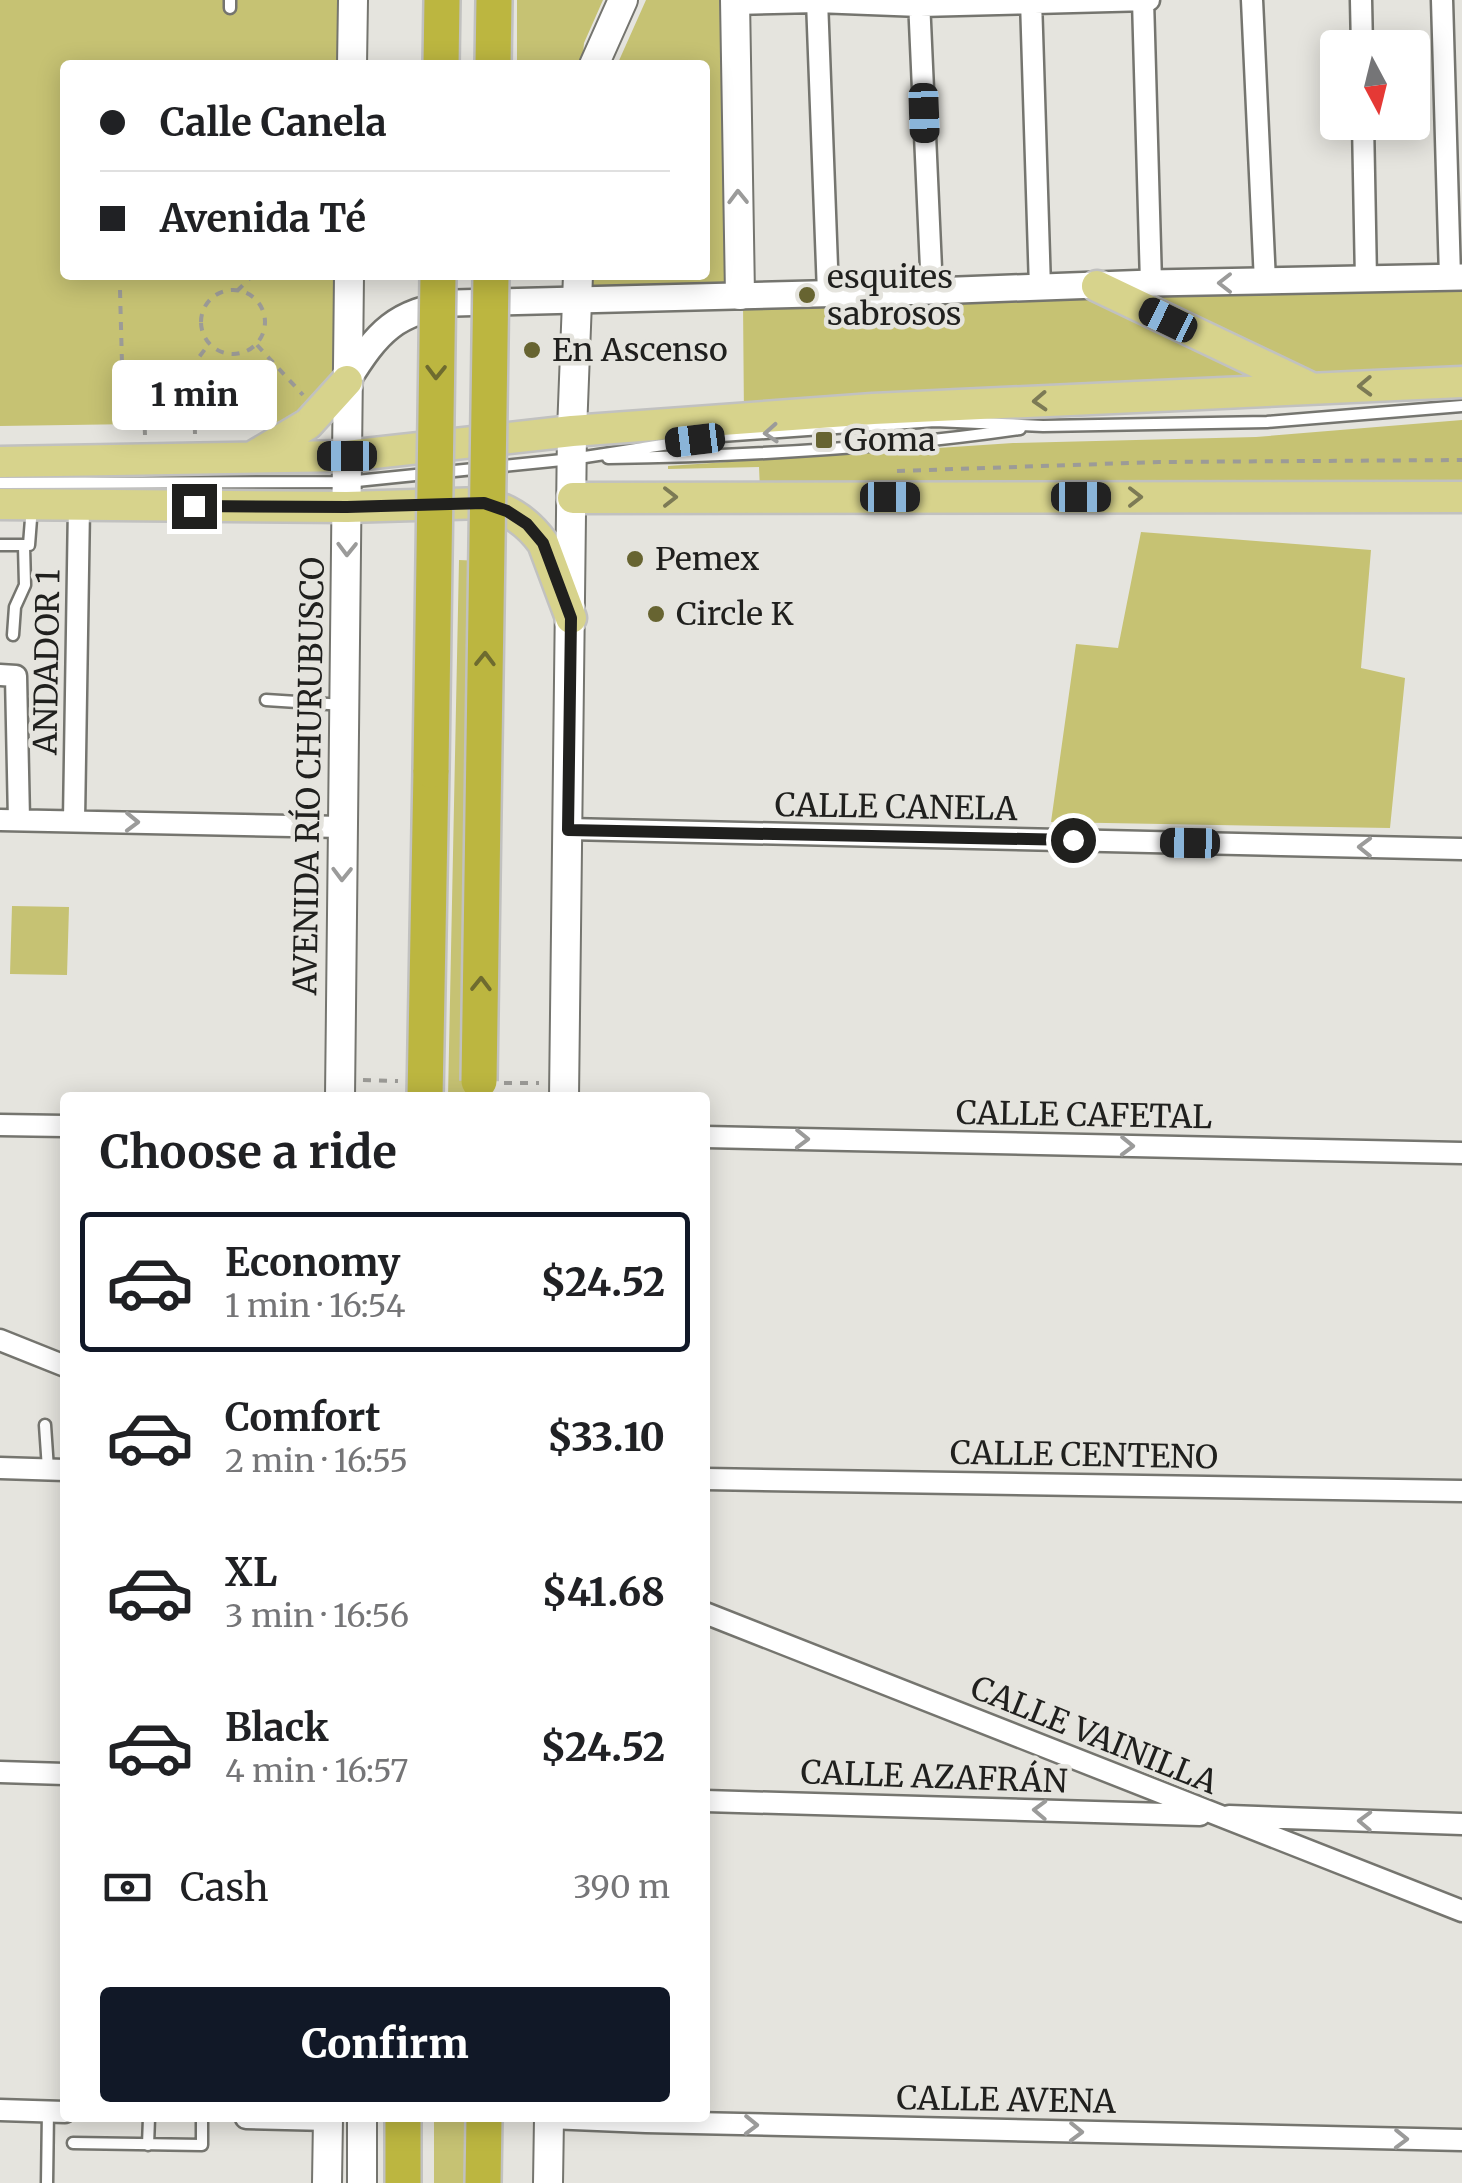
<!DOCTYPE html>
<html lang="en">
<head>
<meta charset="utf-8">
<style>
	:root { --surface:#fff; --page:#f2f2f2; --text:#202124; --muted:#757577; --line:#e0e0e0; --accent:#111827 }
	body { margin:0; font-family:Merriweather,serif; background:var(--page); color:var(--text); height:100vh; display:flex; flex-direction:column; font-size:38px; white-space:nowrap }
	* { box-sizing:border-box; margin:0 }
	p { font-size:32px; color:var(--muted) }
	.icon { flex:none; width:55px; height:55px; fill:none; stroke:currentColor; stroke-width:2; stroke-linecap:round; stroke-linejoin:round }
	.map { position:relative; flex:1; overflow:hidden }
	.panel { position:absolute; left:60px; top:1092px; width:650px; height:1030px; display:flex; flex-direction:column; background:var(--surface); border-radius:10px; box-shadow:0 5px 25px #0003 }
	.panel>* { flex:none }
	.hud { position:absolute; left:60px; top:60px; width:650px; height:220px; border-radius:10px; box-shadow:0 5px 25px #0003; display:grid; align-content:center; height:220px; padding:0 40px; background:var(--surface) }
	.needle { width:65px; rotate:173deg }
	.tools { position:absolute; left:1320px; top:30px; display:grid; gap:20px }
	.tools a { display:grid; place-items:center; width:110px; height:110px; border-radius:10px; background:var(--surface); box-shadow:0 5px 25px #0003; font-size:50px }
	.end { position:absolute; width:45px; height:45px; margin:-22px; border:12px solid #20201e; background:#fff; box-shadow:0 0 0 5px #fff }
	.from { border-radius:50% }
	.bubble { position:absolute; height:70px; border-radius:10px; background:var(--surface); box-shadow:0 5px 25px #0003; font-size:32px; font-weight:800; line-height:70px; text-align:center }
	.car { position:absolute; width:30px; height:60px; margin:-30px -15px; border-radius:12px; box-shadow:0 0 8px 2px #0007; background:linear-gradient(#222 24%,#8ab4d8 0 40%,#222 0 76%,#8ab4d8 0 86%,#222 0) }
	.hud b { display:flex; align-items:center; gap:35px; height:95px; font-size:38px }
	.hud b+b { border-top:2px solid var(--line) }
	.hud i { width:25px; height:25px; background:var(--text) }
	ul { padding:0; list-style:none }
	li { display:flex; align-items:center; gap:30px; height:140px; margin:0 20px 15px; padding:0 20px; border:5px solid transparent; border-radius:10px }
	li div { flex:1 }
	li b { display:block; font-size:38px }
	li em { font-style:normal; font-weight:800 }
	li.current { border-color:var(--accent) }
	li>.icon { width:90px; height:90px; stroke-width:1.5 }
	h2 { padding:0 40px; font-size:45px; line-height:120px }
	.pay { display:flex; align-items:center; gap:25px; height:110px; padding:0 40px; font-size:38px }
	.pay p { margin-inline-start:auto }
	.cta { display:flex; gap:20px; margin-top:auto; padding:20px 40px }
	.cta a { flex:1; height:115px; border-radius:10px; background:var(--accent); color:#fff; font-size:40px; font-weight:800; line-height:115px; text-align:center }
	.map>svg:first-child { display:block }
	.green { fill:#c6c273 }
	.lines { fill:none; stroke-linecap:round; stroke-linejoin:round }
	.service-casing { stroke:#75756f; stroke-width:15 }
	.minor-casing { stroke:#75756f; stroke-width:25 }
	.tertiary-casing { stroke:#75756f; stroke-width:30 }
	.secondary-casing { stroke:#75756f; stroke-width:32 }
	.primary-casing { stroke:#c1c1c0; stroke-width:35 }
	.motorway-casing { stroke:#c1c1c0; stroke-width:40 }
	.path { stroke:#9c9b97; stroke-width:4; stroke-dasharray:8 8; stroke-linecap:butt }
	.service { stroke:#fff; stroke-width:10 }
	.minor { stroke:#fff; stroke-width:20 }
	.tertiary { stroke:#fff; stroke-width:25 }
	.secondary { stroke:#fff; stroke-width:28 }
	.primary { stroke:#d7d38c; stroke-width:30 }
	.motorway { stroke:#bcb640; stroke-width:35 }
	.motorway-bridge-casing { stroke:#c1c1c0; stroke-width:40; stroke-linecap:butt }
	.motorway-bridge { stroke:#bcb640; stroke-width:35 }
	.oneway { stroke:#9b9b9a }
	.oneway2 { stroke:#6e6b2f }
	.oneway3 { stroke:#7c7a55 }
	.route { stroke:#20201e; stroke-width:12 }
	.poi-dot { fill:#676431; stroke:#e5e4de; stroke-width:4 }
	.labels { text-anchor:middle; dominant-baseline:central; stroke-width:9; stroke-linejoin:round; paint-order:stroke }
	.poi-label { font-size:32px; fill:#20201e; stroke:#e5e4de; text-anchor:start }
	.street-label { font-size:32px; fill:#20201e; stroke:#e5e4de }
</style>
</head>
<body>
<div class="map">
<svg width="1462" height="2183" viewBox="0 0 1462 2183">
	<rect width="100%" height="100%" fill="#e5e4de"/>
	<path class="green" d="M0,0H337V65H65V275H342L337,383L307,414L277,422L0,426Z
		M517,0H603L584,43L582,65H517Z
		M646,0H731L743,282L593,289V275H705V65H617Z
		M1462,286V371L1301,375L1127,292Z
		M1091,294L1270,374L744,418L743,303Z
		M1462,420V491L760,490L759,467L668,469V466L1013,443L1256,437Z
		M1141,532L1371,550L1361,668L1405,678L1390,828L1051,822L1076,644L1118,648Z
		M459,560L481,561L469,1097L448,1098Z
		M12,906L69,907L67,975L10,974Z
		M434,2118H471L470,2183H434Z"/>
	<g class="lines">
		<g class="service-casing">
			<path id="service" d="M230,0V8
				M608,458C746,456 884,449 1020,429
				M0,483L347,482L572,459L721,436L935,421L1043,426L1267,422L1462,406
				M0,545H29L32,506
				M13,635L15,607L25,585L24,546
				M266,700L344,705
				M45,1425L48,1469
				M73,2143L202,2145V2118
				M148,2145L149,2118
				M47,2183L48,2111"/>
		</g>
		<g class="minor-casing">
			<path id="minor" d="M817,0L828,293
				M919,0L932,291
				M1031,0L1040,288
				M1143,0L1151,283
				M1252,0L1265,282
				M1361,0L1362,48
				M1442,0L1450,277
				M735,4L817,2L920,6L1149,0
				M1363,122L1366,280
				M0,675L16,676L19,820
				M0,820L343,827
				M74,820L79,506
				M568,829L1462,849
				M0,1125L65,1126
				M705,1137L1462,1153
				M0,1340L65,1366
				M0,1468L65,1470
				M705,1479L1462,1491
				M705,1613L1462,1911
				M0,1772L65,1774
				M705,1801L1200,1815
				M1229,1816L1462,1824
				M0,2110L65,2112
				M246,2118L328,2120
				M549,2118L646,2122L1462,2140"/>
		</g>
		<g class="tertiary-casing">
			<path id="tertiary" d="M347,381C378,331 395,312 455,303L932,291L1151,283L1462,277"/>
		</g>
		<g class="secondary-casing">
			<path id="secondary" d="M735,0L740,295
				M352,65L353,0
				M594,65L623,0
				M340,1098L349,275
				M564,1098L572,431L578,275
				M327,2183L328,2118
				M362,2183V2118
				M548,2183L549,2118"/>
		</g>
		<g class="primary-casing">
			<path id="primary" d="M1097,286L1309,387
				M254,456L308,424L347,381
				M0,462L347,456L572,431L873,409L1462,382
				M573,498L1462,497
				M0,504L347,507L484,503C509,509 528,522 543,543L571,618"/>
		</g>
		<g class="motorway-casing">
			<path id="motorway" d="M441,65L442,0
				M493,65L494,0
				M425,1098L431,770
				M403,2183V2118
				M483,2183L484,2118"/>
		</g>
		<path class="path" d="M201 322a32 32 0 1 1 64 0a32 32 0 1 1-64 0Z
			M120,290L122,364H142L145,435
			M237,291L253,275
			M257,345L303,395
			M195,434L193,365L209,344
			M897,471L1159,462L1462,460
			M363,1080L398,1081
			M504,1083H539"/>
		<use href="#service" class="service"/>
		<use href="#minor" class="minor"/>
		<use href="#tertiary" class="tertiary"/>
		<use href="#secondary" class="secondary"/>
		<use href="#primary" class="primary"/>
		<use href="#motorway" class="motorway"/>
		<g class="motorway-bridge-casing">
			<path id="motorway-bridge" d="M431,770L438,275
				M479,1081L491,275"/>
		</g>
		<use href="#motorway-bridge" class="motorway-bridge"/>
	</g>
	<defs><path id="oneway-chevron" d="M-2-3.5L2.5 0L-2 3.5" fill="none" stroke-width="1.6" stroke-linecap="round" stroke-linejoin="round" transform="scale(2.5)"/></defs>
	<g class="oneway">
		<use href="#oneway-chevron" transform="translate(738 197) rotate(-91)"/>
		<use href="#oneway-chevron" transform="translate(1225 283) rotate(180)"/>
		<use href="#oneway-chevron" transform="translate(771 433) rotate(176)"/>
		<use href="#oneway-chevron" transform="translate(347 549) rotate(91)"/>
		<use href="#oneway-chevron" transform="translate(132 822) rotate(1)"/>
		<use href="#oneway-chevron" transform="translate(1365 847) rotate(-179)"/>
		<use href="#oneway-chevron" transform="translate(342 874) rotate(91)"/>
		<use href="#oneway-chevron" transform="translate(802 1139) rotate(1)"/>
		<use href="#oneway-chevron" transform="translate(1127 1146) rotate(1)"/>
		<use href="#oneway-chevron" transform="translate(1040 1810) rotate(-178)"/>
		<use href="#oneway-chevron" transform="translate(1365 1821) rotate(-178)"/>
		<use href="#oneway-chevron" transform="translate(751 2125) rotate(1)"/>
		<use href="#oneway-chevron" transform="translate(1076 2132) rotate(1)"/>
		<use href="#oneway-chevron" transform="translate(1401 2139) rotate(1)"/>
	</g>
	<g class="oneway2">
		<use href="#oneway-chevron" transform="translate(436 372) rotate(91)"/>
		<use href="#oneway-chevron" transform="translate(485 659) rotate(-89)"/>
		<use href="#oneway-chevron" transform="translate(481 984) rotate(-89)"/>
	</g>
	<g class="oneway3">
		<use href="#oneway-chevron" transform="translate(1365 386) rotate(178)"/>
		<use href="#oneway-chevron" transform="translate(1040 401) rotate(177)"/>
		<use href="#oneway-chevron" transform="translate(670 497)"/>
		<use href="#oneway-chevron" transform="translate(1135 497)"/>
	</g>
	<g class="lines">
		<path class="route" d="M194,506L347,507L484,503L507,511L527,524L543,543L571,618L568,830L1073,840"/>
	</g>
	<g class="poi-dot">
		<circle cx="807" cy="295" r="10"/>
		<circle cx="532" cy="350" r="10"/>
		<rect x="814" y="430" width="20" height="20" rx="5"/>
		<circle cx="635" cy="559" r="10"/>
		<circle cx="656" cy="614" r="10"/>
	</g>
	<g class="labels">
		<g class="poi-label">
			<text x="827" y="277">esquites<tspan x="827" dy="37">sabrosos</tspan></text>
			<text x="552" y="350">En Ascenso</text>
			<text x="844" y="440">Goma</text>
			<text x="655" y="559">Pemex</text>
			<text x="676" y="614">Circle K</text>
		</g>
		<g class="street-label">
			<text transform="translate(47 662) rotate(-89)">ANDADOR 1</text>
			<text transform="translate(309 776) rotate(-89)">AVENIDA RÍO CHURUBUSCO</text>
			<text transform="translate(896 807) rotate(1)">CALLE CANELA</text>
			<text transform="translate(1084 1115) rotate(1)">CALLE CAFETAL</text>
			<text transform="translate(1084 1455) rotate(1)">CALLE CENTENO</text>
			<text transform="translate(1094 1735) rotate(22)">CALLE VAINILLA</text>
			<text transform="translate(934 1777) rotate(2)">CALLE AZAFRÁN</text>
			<text transform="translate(1006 2100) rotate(1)">CALLE AVENA</text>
		</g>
	</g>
</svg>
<div class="tools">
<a><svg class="needle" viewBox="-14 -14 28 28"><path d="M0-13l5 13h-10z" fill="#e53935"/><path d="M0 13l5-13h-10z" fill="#757577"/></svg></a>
</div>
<i class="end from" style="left:1073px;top:840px"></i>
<i class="end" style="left:194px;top:506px"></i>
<div class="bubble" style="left:112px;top:360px;width:165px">1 min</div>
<i class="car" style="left:924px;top:113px;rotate:178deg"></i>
<i class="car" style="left:1168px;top:320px;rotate:296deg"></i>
<i class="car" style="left:695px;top:440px;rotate:263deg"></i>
<i class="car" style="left:347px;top:456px;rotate:270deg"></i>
<i class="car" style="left:890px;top:497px;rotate:90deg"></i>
<i class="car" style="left:1081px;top:497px;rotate:90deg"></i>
<i class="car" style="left:1190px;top:843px;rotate:271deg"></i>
<div class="hud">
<b><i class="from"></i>Calle Canela</b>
<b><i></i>Avenida Té</b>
</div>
<section class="panel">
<h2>Choose a ride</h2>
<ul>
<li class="current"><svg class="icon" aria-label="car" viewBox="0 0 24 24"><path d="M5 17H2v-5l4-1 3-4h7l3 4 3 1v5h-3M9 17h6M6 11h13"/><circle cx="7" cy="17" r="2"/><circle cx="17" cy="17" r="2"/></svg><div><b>Economy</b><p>1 min · 16:54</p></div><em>$24.52</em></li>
<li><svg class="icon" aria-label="car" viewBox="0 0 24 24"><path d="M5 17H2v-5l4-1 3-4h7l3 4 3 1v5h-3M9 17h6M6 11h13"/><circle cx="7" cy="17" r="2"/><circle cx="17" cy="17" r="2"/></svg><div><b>Comfort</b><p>2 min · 16:55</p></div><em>$33.10</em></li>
<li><svg class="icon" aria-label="car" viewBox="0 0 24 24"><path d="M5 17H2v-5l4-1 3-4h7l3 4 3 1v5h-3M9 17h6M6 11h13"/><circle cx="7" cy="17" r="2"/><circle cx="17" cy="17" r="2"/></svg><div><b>XL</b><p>3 min · 16:56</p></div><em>$41.68</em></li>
<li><svg class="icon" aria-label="car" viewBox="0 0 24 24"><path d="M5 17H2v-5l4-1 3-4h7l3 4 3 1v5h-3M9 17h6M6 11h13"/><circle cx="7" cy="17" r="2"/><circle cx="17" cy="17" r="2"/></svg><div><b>Black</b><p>4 min · 16:57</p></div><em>$24.52</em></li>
</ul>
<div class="pay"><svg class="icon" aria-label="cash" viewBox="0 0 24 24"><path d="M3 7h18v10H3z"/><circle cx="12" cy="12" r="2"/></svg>Cash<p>390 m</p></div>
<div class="cta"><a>Confirm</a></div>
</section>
</div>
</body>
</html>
